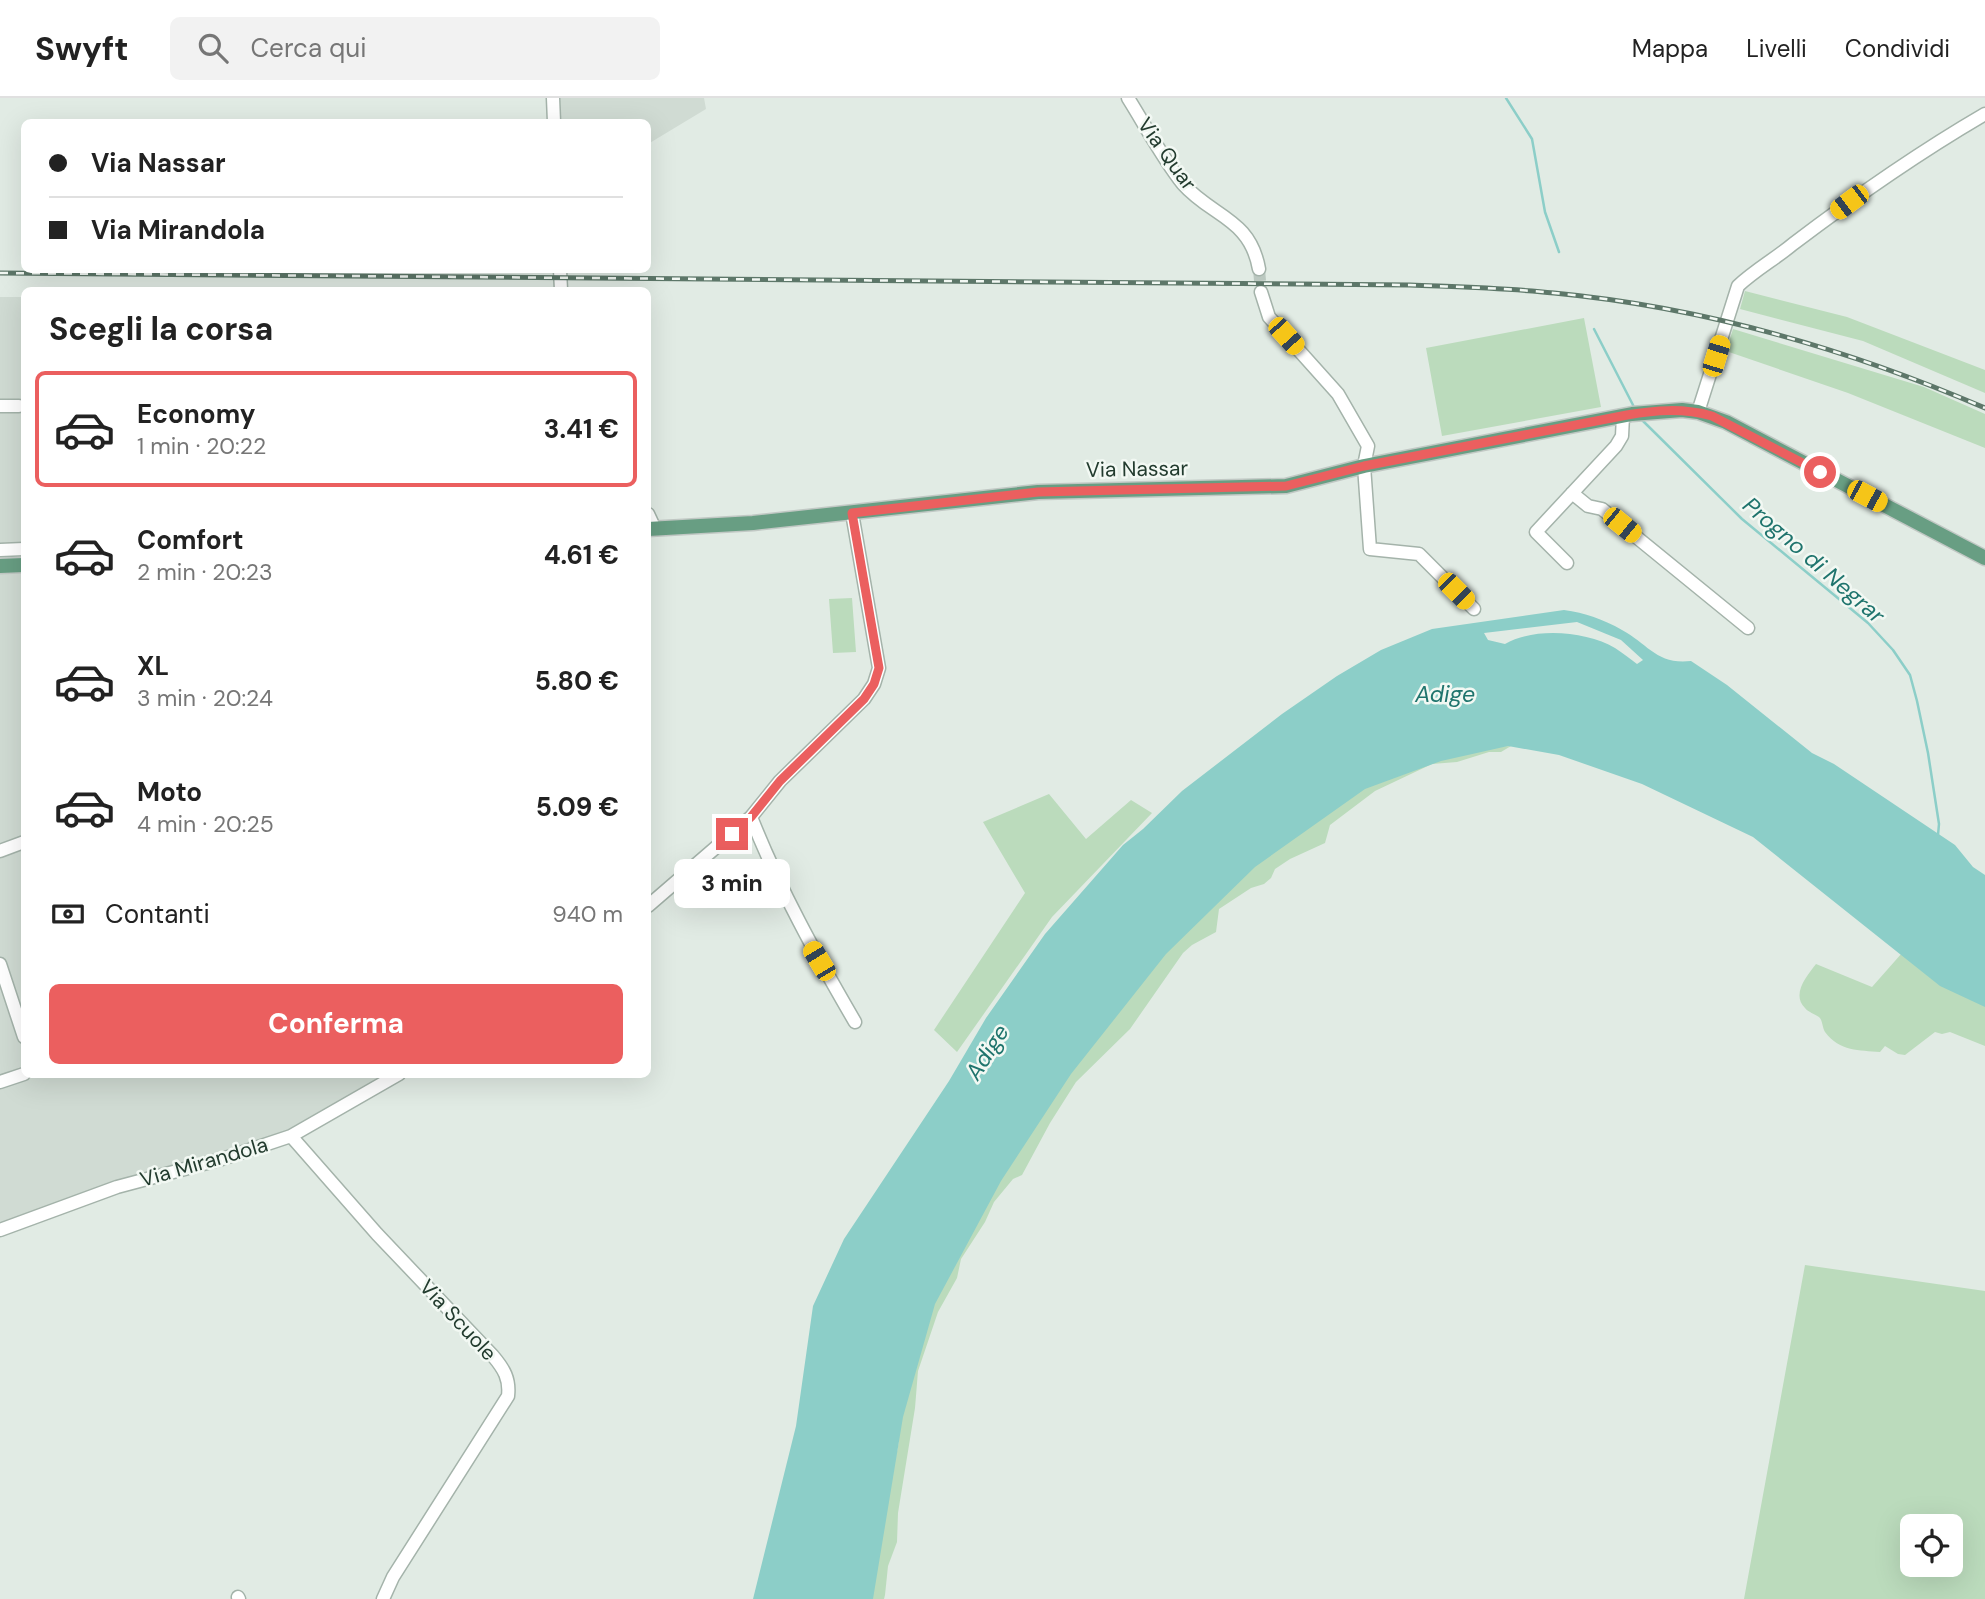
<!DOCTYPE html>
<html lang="it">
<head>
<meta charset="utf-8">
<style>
	:root { --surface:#fff; --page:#f2f2f2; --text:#222; --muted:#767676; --line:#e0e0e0; --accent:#eb5f5f }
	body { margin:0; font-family:"DM Sans",sans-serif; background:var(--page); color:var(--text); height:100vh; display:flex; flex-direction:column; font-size:26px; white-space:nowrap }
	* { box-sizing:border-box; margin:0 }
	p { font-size:23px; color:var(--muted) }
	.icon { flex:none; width:38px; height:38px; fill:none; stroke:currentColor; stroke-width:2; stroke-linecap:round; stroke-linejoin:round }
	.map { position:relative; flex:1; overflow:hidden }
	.side { position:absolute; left:21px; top:189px; width:630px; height:791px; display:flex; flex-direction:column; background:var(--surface); border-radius:10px; box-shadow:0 7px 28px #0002 }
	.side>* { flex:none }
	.banner { position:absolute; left:21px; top:21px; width:630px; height:154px; border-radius:10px; box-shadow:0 7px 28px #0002; display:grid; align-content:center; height:154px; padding:0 28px; background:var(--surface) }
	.buttons { position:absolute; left:1900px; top:1416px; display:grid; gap:14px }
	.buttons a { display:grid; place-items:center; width:63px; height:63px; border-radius:10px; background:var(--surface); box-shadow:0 7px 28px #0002; font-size:35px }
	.end { position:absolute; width:32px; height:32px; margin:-16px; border:9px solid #eb5f5f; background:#fff; box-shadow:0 0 0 4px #fff }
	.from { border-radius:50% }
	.bubble { position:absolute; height:49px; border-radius:10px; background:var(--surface); box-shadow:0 7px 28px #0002; font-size:23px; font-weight:700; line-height:49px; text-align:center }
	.car { position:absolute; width:21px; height:42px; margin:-21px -10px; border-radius:9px; box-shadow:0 0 5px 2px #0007; background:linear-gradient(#f5c518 24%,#345 0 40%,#f5c518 0 76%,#345 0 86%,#f5c518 0) }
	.banner b { display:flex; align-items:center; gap:24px; height:66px; font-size:26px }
	.banner b+b { border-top:2px solid var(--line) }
	.banner i { width:18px; height:18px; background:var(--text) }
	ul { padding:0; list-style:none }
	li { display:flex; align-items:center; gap:21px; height:116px; margin:0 14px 10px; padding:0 14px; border:4px solid transparent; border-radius:10px }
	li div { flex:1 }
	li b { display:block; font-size:26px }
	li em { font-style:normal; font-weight:700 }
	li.current { border-color:var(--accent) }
	li>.icon { width:63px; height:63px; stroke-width:1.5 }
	h2 { padding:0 28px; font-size:32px; line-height:84px }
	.pay { display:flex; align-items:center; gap:18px; height:77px; padding:0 28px; font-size:26px }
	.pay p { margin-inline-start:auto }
	.button { display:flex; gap:14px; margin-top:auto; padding:14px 28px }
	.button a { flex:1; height:80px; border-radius:10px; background:var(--accent); color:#fff; font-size:28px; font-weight:700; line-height:80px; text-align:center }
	header { display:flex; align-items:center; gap:42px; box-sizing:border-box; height:98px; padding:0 35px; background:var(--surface); border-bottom:2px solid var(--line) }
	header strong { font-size:33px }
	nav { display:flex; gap:38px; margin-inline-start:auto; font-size:24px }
	.search { width:490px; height:63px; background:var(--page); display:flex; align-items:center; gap:18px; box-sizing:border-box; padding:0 24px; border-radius:10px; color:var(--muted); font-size:26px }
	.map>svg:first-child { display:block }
	.built { fill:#d0dbd3 }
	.green { fill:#bbdbbc; fill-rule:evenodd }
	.water { fill:#8ccec8; fill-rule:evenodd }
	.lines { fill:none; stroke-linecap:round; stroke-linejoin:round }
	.stream { stroke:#8ccec8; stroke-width:2.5 }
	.minor-tunnel { stroke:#bbc8c0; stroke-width:12; stroke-dasharray:12 6; stroke-linecap:butt }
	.minor-casing { stroke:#a4b3aa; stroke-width:15 }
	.major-casing { stroke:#c1c8c4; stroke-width:17 }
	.minor { stroke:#fff; stroke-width:12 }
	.major { stroke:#689e83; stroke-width:14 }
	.rail-casing { stroke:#5d7769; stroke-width:5 }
	.rail { stroke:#f2f8f3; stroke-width:2.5; stroke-dasharray:8; stroke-linecap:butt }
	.route { stroke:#eb5f5f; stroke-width:9 }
	.labels { text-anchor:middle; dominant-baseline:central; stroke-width:5; stroke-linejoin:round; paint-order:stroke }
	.street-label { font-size:21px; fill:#223b2e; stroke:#f2f8f3 }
	.water-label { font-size:23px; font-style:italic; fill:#1f746d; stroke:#f2f8f3 }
</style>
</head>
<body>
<header>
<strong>Swyft</strong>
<div class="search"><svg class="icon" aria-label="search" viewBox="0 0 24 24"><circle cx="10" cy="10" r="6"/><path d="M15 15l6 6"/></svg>Cerca qui</div>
<nav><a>Mappa</a><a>Livelli</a><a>Condividi</a></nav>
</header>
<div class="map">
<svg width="1985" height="1501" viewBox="0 0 1985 1501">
	<rect width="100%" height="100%" fill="#e1ebe4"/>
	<path class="built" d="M560,0H704L706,11L648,46V24H561Z
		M0,199H24V976L394,977L379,987L264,1045L0,1126Z"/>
	<path class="green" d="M1745,193L1847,219L1985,272V295L1863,243L1740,211Z
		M1584,220L1601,309L1442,338L1426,250Z
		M1733,231L1924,289L1985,316V350L1848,295L1726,253Z
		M852,500L856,554L833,555L829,501Z
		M1511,648L1501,654H1489L1457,664L1432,666L1375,693L1330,727L1325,745L1290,761L1275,771L1271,780L1264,786L1251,790L1219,811L1216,834L1192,847L1183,855L1130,931L1076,984L1050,1025L1022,1077L1013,1081L994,1104L985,1124L961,1161L957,1180L938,1214L918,1273L915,1310L898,1415L897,1444L888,1468L885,1497L884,1501H865L893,1365C901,1348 901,1326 894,1308L977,1095L1222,779L1427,650Z
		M1049,696L1086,741L1131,702L1152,715L1052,819L957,954L934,932L1025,795L983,724Z
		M1902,855L1985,900V948L1950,934L1942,936L1935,934L1905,957L1898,956L1885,948L1880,954C1859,952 1840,954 1825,934C1822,929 1823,923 1819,919C1815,916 1808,914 1805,910C1791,896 1807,878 1816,866L1872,889Z
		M1805,1167L1985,1193V1501H1744ZM1913,1428H1951V1466H1913Z"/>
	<path class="water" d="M1564,512C1585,515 1603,521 1622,532C1648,546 1657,567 1691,563L1727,587L1812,655L1834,666L1955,747L1973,769L1985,777V909L1940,888L1753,739L1642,686L1559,657L1508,648L1441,663L1365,691L1255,769L1166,856L1071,976L1001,1083L935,1206L903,1319L873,1501H753L796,1328L813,1208L844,1141L949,983L986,920L1045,836L1123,747L1143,731L1182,693L1282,616L1337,578L1381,552L1432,531ZM1577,524L1621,542L1643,562L1637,566C1630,561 1623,555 1615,550C1586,533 1534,529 1505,546L1488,542L1484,535Z"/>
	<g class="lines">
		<path class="stream" d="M1506,0L1532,41L1545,114L1559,154
			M1594,231L1634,309
			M1641,321L1742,421L1868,525L1893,552L1910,577L1917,603L1928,655L1939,726L1938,737"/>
		<path class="minor-tunnel" d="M1259,171L1261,194"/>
		<g class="minor-casing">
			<path id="minor" d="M553,0L554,24
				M1128,0C1145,27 1163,61 1183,86C1212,119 1250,120 1259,171
				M560,172L561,192
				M1261,194L1269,219L1338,296L1368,348L1364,368L1370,451L1419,456L1474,511
				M0,308H19
				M1698,314L1738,188C1755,172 1775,161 1793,146C1855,99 1918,55 1985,16
				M1572,395L1588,408L1602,411L1748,530
				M648,416L655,431
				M0,452L24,451
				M1567,465L1536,434L1616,348L1622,338L1623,318
				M751,719C780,792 816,857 855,924
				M0,753L24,744
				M648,808L751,719L780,683L864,601L874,586L879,570L852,415
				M0,866L24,939
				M0,984L24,976
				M291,1038L377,1136L493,1258C504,1271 510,1281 508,1298L393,1479L383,1501
				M0,1132L117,1089L222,1061L291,1038L399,976
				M238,1499L239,1501"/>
		</g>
		<g class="major-casing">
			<path id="major" d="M648,431L753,425L1038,394L1286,388L1364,368L1632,316L1682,312L1698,314L1726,324L1985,460
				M0,468L24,467"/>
		</g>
		<use href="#minor" class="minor"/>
		<use href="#major" class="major"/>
		<g class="rail-casing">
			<path id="rail" d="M0,175L1410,187C1458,189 1506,190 1554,195C1702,209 1848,251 1985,310"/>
		</g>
		<use href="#rail" class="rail"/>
	</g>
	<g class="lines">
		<path class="route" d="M732,736L751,719L780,683L864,601L874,586L879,570L852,415L1038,394L1286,388L1364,368L1627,317C1656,312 1683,310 1712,318L1820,374"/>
	</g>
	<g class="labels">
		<g class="street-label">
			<text transform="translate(1167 56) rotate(54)">Via Quar</text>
			<text transform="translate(1137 371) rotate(-1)">Via Nassar</text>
			<text transform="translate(204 1064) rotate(-16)">Via Mirandola</text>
			<text transform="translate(458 1222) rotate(47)">Via Scuole</text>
		</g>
		<g class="water-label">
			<text transform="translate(1814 462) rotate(41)">Progno di Negrar</text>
			<text x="1445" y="596">Adige</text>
			<text transform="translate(987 954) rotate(-58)">Adige</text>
		</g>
	</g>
</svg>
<div class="buttons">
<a><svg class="icon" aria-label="locate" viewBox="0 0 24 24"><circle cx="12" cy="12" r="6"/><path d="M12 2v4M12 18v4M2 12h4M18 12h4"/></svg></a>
</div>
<i class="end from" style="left:1820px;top:374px"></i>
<i class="end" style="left:732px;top:736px"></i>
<div class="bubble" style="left:674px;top:761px;width:116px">3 min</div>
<i class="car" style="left:1849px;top:104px;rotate:233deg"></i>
<i class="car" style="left:1286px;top:238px;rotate:138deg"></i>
<i class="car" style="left:1716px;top:258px;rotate:17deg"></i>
<i class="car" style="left:1867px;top:398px;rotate:118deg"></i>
<i class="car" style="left:1622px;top:427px;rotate:129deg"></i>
<i class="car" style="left:1456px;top:493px;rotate:135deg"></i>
<i class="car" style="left:819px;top:863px;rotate:329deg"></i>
<div class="banner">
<b><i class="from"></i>Via Nassar</b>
<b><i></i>Via Mirandola</b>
</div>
<section class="side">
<h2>Scegli la corsa</h2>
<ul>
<li class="current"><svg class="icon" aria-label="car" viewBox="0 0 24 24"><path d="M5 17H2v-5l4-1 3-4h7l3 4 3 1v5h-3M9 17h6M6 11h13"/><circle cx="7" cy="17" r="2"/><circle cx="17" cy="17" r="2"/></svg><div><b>Economy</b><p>1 min · 20:22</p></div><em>3.41 €</em></li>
<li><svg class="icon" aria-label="car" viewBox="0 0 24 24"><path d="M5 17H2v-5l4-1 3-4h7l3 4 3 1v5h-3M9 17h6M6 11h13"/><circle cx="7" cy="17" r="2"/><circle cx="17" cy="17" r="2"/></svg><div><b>Comfort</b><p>2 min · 20:23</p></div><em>4.61 €</em></li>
<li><svg class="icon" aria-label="car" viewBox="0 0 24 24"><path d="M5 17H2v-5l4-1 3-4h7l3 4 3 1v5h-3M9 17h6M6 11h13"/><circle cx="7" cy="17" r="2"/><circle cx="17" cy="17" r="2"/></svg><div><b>XL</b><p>3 min · 20:24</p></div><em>5.80 €</em></li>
<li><svg class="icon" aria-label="car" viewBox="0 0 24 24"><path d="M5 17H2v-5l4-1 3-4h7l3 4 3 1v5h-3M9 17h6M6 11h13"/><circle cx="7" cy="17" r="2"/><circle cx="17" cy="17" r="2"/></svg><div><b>Moto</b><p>4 min · 20:25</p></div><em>5.09 €</em></li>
</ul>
<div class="pay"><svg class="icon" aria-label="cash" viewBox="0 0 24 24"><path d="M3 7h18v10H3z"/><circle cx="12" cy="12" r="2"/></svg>Contanti<p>940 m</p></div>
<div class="button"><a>Conferma</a></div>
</section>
</div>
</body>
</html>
